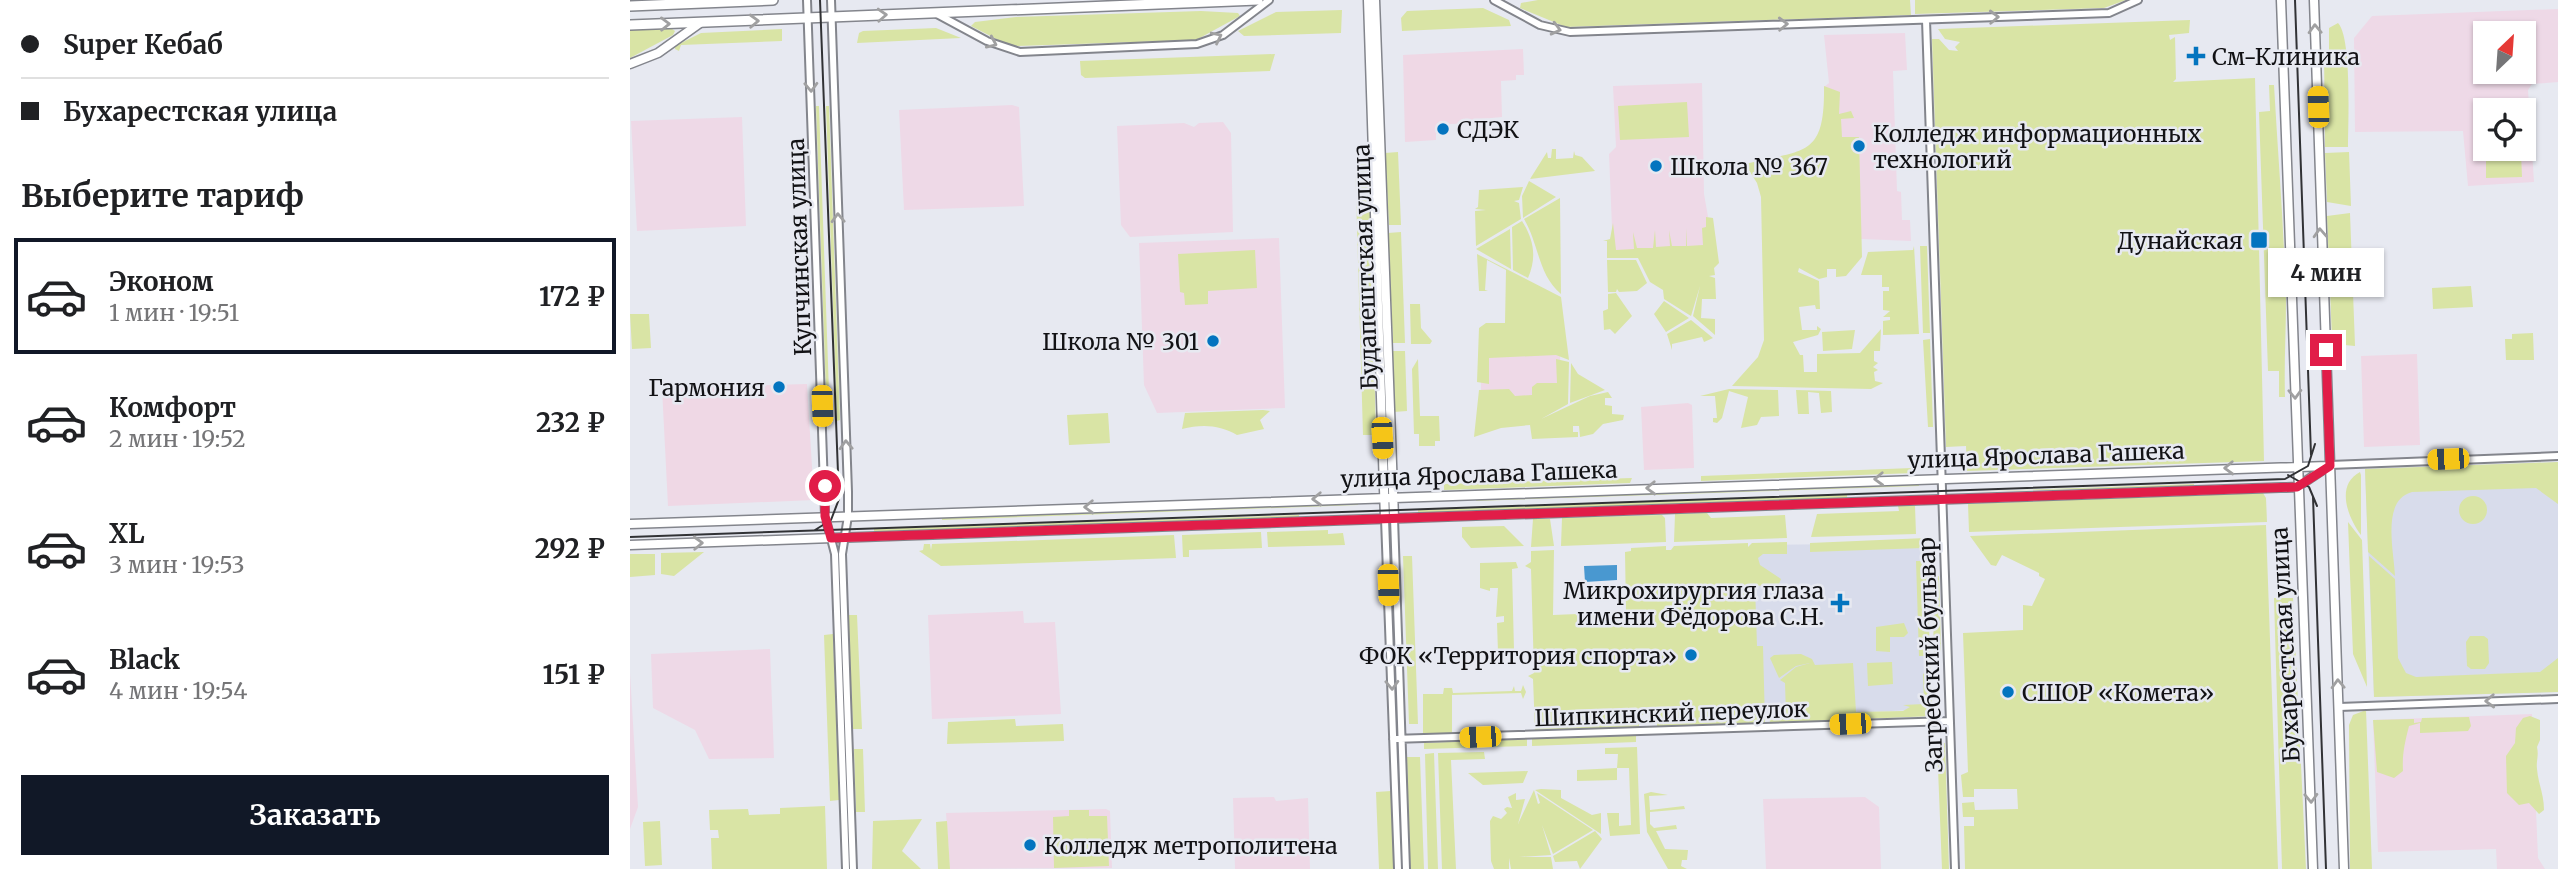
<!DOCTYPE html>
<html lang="ru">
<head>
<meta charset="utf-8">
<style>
	:root { --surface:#fff; --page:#f6f6f6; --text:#202124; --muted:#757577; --line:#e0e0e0; --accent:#111827 }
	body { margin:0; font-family:Merriweather,serif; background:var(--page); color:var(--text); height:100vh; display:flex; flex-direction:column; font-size:26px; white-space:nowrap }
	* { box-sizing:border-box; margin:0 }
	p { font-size:23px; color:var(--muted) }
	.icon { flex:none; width:38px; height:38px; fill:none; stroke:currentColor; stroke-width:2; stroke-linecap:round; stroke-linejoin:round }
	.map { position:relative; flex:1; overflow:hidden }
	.sheet { display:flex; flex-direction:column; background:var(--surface); width:630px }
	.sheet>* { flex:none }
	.top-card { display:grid; align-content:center; height:154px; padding:0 21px; background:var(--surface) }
	.needle { width:46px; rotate:25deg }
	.fabs { position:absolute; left:1843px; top:21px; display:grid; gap:14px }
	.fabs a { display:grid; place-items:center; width:63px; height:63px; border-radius:0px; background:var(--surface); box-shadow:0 2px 5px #0004; font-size:35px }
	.end { position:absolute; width:32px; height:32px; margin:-16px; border:9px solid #e11d48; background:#fff; box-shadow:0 0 0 4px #fff }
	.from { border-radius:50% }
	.bubble { position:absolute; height:49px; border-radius:0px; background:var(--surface); box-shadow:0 2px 5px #0004; font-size:23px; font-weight:700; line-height:49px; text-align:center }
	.car { position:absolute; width:21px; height:42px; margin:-21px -10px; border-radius:9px; box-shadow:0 0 5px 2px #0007; background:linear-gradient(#f5c518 24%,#345 0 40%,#f5c518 0 76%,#345 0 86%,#f5c518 0) }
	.top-card b { display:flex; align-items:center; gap:24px; height:66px; font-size:26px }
	.top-card b+b { border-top:2px solid var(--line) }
	.top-card i { width:18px; height:18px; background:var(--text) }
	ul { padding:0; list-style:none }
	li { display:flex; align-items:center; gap:21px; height:116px; margin:0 14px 10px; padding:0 7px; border:4px solid transparent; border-radius:0px }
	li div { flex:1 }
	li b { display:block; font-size:26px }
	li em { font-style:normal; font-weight:700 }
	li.active { border-color:var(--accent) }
	li>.icon { width:63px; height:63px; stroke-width:1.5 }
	h2 { padding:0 21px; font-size:32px; line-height:84px }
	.cta { display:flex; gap:14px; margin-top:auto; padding:14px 21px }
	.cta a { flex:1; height:80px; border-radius:0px; background:var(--accent); color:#fff; font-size:28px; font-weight:700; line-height:80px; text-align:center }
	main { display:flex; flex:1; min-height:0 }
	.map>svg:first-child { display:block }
	.commercial { fill:#efd8e5 }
	.built { fill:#d8dceb }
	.education { fill:#eed9e7; fill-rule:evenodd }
	.green { fill:#d9e4a5 }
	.water { fill:#4998d0 }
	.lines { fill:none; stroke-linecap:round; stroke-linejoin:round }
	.minor-casing { stroke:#83858c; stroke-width:10 }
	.tertiary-casing { stroke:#83858c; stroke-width:11 }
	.secondary-casing { stroke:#83858c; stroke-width:12 }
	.minor { stroke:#fff; stroke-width:6 }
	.tertiary { stroke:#fff; stroke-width:8 }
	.secondary { stroke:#fff; stroke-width:9 }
	.tram { stroke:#313235; stroke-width:2 }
	.oneway { stroke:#a0a0a1 }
	.route { stroke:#e11d48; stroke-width:9 }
	.poi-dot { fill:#0374bf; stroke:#e7e9f1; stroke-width:2.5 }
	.labels { text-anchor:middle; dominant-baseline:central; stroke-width:5; stroke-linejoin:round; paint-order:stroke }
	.poi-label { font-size:23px; fill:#121215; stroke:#e7e9f1; text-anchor:start }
	.street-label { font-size:23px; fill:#121215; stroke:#e7e9f1 }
</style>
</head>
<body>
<main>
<section class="sheet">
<div class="top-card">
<b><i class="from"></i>Super Кебаб</b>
<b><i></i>Бухарестская улица</b>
</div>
<h2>Выберите тариф</h2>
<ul>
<li class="active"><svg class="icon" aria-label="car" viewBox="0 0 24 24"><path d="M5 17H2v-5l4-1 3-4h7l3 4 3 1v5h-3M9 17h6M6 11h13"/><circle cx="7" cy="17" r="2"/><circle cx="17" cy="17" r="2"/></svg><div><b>Эконом</b><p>1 мин · 19:51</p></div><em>172 ₽</em></li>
<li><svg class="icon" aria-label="car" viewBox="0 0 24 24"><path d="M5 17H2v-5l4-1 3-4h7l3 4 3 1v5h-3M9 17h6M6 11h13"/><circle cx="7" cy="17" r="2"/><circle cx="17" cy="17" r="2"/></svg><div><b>Комфорт</b><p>2 мин · 19:52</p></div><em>232 ₽</em></li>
<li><svg class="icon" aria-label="car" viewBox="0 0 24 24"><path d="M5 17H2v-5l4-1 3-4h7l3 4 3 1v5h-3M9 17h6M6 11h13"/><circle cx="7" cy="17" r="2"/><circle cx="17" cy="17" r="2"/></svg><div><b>XL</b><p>3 мин · 19:53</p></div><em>292 ₽</em></li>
<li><svg class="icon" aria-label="car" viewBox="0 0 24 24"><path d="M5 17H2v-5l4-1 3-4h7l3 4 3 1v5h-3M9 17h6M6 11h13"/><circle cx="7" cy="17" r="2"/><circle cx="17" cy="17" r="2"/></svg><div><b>Black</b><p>4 мин · 19:54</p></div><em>151 ₽</em></li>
</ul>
<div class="cta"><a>Заказать</a></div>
</section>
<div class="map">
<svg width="1928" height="869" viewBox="0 0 1928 869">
	<rect width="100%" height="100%" fill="#e7e9f1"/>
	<path class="commercial" d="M893,49L894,75H886V80L871,81L872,117L851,119V123L820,124V133L806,134V140L775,142L773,55Z
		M1787,354L1790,445L1734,447L1731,356Z
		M177,384L184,500L38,506L32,388Z
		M1058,403L1062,405L1064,468L1014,470L1011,407Z"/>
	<path class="built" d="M1928,462V692L1744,697L1735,469Z
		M1294,543L1300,709L1221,713L1219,668H1170V715L1128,716L1122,545Z"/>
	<path class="education" d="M1928,9V82L1902,84L1898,90L1904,182L1838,186L1833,131L1725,132L1724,38L1742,16ZM1855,33H1894V72H1855ZM1855,110H1894V149H1855Z
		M1275,33L1277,70L1263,71L1267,191L1271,192L1272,220H1280L1281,241L1231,239L1196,135L1194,87L1199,83L1194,35Z
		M1072,83L1074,194L1083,245L983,252L979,154L986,147L983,86Z
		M382,105L389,107L394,206L274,210L269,110Z
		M112,117L116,226L7,231L1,121Z
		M593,122L601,133L603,232L500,237L491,225L487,126L554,123L564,127L569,123Z
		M649,238L655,408L527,413L514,385L509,243Z
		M928,303L932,406L851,410V376L858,358L882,327Z
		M393,611L394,623L425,622L431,714L302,719L298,615Z
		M140,649L144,758L79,759L65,730L23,708L21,654Z
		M0,673L8,807L0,829Z
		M1902,714L1908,858L1915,869H1867L1866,849L1748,852L1743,720Z
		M644,797L646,801L678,798L680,869H605L603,798Z
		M1235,797L1249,807L1251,869H1136L1133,799Z
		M476,809L480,811L482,868L320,869L316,813Z"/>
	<path class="green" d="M908,0H1280L1281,15L936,27L890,8L891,3Z
		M1285,0H1496L1474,8L1285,14Z
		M853,8L879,20L881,26L772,31L771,18L777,11Z
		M712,10L711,33L614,36L608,31L646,12Z
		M571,11L608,13L610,16L566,40L388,46L376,44L341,26L345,22L386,17Z
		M1560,20L1559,33L1539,35L1540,40L1545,37L1546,79L1543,82L1625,78L1634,461L1337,471L1336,446L1316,447L1302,39H1309L1319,50L1328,51L1325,47L1330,42L1315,39L1308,29Z
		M1708,23C1722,37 1718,124 1718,147H1695L1694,51H1699V28Z
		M306,28L331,38L227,43L229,33L233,31Z
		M42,29L45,31L43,35L0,58V30Z
		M152,29V41L51,45L49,51L45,49V46L71,33Z
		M645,54L640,71L455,78L451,75L450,61Z
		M1639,85H1644C1648,156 1654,228 1656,300C1656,332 1654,364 1655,397H1649V371H1638L1629,112L1640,111Z
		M1194,86L1210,92L1209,114L1221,111L1224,118L1211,119L1212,137H1229L1232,257L1216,276L1206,277V269H1197V277L1189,279L1169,268L1168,272L1189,281L1190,309H1186L1185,305L1169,307L1172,330H1187V326L1191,329L1188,335L1163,342L1170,355H1173L1174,372H1187V354L1230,353L1251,329L1250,351H1244V361L1248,363L1243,367L1248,370L1244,372L1245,381L1253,383L1241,389L1102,386L1128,357L1134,340L1131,197L1127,183L1115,164C1175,149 1195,158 1194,86Z
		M1057,102L1059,137L990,140L988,106Z
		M186,106H189L200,421H197Z
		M196,106H199L210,420L207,421Z
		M922,149H926V159L943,158L944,151L945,155L952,157L965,171L900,179L917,152L918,158H921Z
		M768,152L771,225H759L755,153Z
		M1719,152L1721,206L1697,202L1695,153Z
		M1891,153L1892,177L1856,178V154Z
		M725,158H739L746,435H733Z
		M899,181L926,197L893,218L892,196Z
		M893,187L889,200L884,201L889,203L891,219L846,246L845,211L856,210L845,209L848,207L849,190Z
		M930,198L931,294C908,275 909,244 894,219Z
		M1720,213L1725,345V346L1704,344L1702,339L1697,216Z
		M1076,217L1083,218L1089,263L1084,268L1085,275L1079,276L1085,278L1086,299H1072L1071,318L1085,319V335L1063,316L1070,286L1061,316L1034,299L1033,290L1020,282L1008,258H977V241H973L980,239L983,223L986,250L1004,249L1003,232L1007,248H1023L1025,230L1026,247L1040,246L1039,230L1042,246H1056V228L1057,246L1073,245L1072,228L1076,227Z
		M892,221C904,240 907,257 898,278L883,270L882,227Z
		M880,229L881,269L846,249Z
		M771,232L775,343H763L758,233Z
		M1284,246L1289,334L1253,335V321L1260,320V317H1253L1260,311L1253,310V291H1259V287H1252V275H1231L1238,252L1283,250Z
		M1290,246H1297L1300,333H1293Z
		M625,250L627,288L578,291V304L555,305L554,293L550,292L548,254Z
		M847,254L931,297L939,360L926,355L859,358V384L847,382L849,328L856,323H875L876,270L857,260L855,290L858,291H849Z
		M977,260H1006L1017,283L1007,291L989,292L987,289L986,292H978Z
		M1841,286L1843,307L1803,309L1802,288Z
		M986,293L1002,316L985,334L980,329L974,330L973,311L978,309V294Z
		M1034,301L1059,318L1036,332L1024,314Z
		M780,304H790L791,328L802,341L800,344H781Z
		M0,314H19L21,348L2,349Z
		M1061,320L1083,338L1074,342L1072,337L1042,344V350L1037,334Z
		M1225,330L1222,349L1193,351L1192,332Z
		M1903,333L1904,360H1876L1875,339H1882V334Z
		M1300,339L1303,427H1298L1293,340Z
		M762,351H775L777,411L764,412Z
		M788,359L790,416H809L810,441H805V446H789V434H784L782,369Z
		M926,359L939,362L938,404L911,419L960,396L978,392L982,398H975V405L982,406V414L994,415L993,420L973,424L963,434L950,437L949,426H943V432H948V437L902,439L900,425L871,428L844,437L849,390L879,389L885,396L902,395V387L907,383H927Z
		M941,363L948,374L975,390L940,403Z
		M1099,389L1148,390L1149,416L1131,417L1127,425L1111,428L1118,397L1099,391L1092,418L1087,423L1083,422V418H1087L1085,396H1070Z
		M1166,390L1201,391L1202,412L1191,413L1189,393L1178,392L1179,414H1168Z
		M633,410L640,411L630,420L634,429L607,435C590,425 572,424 552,429L555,413Z
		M478,413L480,443L439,445L437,415Z
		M1928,462V504L1906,488L1782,492C1751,500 1764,551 1765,576L1738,552L1735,469Z
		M1283,468L1284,473L1071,481V476Z
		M1730,472L1731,475V535C1718,518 1705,485 1730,472Z
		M1002,478L1000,483L814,490V484Z
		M1289,484V486L846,501V499Z
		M1564,484V486L1331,492Z
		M1633,493L1636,498L1637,522L1339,532L1338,504Z
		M1217,495V498L788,513V510Z
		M1829 510a14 14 0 1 1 28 0a14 14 0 1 1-28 0Z
		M728,503V505L312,520V518Z
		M1268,506H1285L1286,534L1181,537L1187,514L1269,511Z
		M1077,513L1081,518L1155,515L1157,538L1044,542L1045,514Z
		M669,515V517L244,532V529Z
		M1032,515L1035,518L1036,542L931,546L932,518Z
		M903,519H920L924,546L901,547Z
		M1718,522L1732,540L1737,687L1723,654Z
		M1636,525L1648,869H1335L1334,826H1344V817H1333L1332,803L1344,802L1345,810L1388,809L1387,789H1344V797H1333L1331,775L1338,772L1333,633L1393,630V605L1402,606L1415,579L1409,576V573L1372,555L1366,566L1361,565L1340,536Z
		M874,526L894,546L841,548L832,537V527Z
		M698,530V534L713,533L715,545L638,547L637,532Z
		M631,532L632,548L559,550V557H553L552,535Z
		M544,535L546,558L311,566L289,551L293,550L294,544H300L301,550L302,544Z
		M1296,538L1300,656H1289L1286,561H1293V548L1180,552V543Z
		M1157,542V554H1133L1128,558L1130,565L1151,579L1149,584L1125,586L1127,646H1133L1135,723L1027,727V723L1019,724L1018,715H1009V727L905,730L903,679L898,676L904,673L901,569L895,566L901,562V551L924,550L923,615L996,612L995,552L1001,551V548L1036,546V550H1041L1044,546L1118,543V547L1122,543Z
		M74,552L44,576L31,574V553Z
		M0,554H25V575L0,577Z
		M773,556H782L788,724H779Z
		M1739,556L1765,579L1768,658L1776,673L1786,677L1910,672L1928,658V692L1744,697Z
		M886,562L888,568L882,569L884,650L868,652L867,623L874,622V616L866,617L868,588H860V591L850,588V563Z
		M1302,576H1309L1311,649L1310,654L1304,656Z
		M1644,598H1663L1676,869H1652Z
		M218,615H227L232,729H223Z
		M1274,623L1278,633L1274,637H1260V652L1246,651V627Z
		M203,634L209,800L200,801L194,635Z
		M1840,636H1854L1858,639L1859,663L1855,669H1841L1837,666L1836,642Z
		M1171,654L1182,659L1185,665L1223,663L1226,712L1273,711L1280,707L1273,705L1294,704L1293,674L1296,672L1295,663L1300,661L1302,710H1297V714L1302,716L1140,723L1139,716L1156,715L1155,683L1150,680L1166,667L1180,663L1166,666L1149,678L1140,658L1144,655Z
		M1262,662L1263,684L1238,686L1237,663Z
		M893,685L896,692L893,699L891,693L822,695V733L793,735V694H813L814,688H822L823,693L882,691L884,686L885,691H891Z
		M1736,710L1742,869H1720L1719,725L1723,715Z
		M1900,716L1910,720V740L1907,747C1909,756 1906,761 1907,769C1908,783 1914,794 1914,810L1909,814L1899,803L1889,805L1877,793L1876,756L1885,743L1886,728L1893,718Z
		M1839,717L1841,726L1838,731L1790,733V723L1779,726C1775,742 1772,754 1773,771L1764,778L1747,772L1743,720L1784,719V723L1791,722L1792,718Z
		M385,719L386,726L433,724L434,741L317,744L318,722Z
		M1006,735V742L902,746V739Z
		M897,739V746L794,749V743Z
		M1307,743H1315L1319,869H1312Z
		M1007,747L1010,834L980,836L977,813H989V826L1001,825L999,768H987V780L947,781V770L987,768L988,754H975V748Z
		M224,749H233L235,812H226Z
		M854,752L855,759L821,760L826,869H812L808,753Z
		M804,753L808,869H798L795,754Z
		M777,757H790L794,869H780Z
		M898,771L893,783L853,785L838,773Z
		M911,789L931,790V798L962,815L971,813V834L905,790Z
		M904,790L908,804L910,803L907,793L963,830L923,854L912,825L921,855L889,857H921L923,869H881L879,858V869H864L861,861L860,821L863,816L871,819L877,813L874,809L877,807L882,808L878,797L886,793V800L895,799L888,824Z
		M761,791L764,869H749L746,792Z
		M1021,792L1038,795L1019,796L1020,810L1054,806L1055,809L1020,812V824L1024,828L1046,825L1047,829L1026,831L1035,849L1058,850L1057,860H1052L1051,866L1057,869H1038L1017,832L1014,794Z
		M195,806L197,869H82L81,838H89L88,830H80L79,810L118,809L119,815L150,814V808Z
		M439,810H459V816H477L479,866L424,868L423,817L439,816Z
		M292,819L272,851L291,869H242L243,821Z
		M30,821L32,865L15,866L13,822Z
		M317,821L320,869H308L306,822Z
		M965,831L972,839L950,869L947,861L925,862L923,856Z"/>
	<path class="water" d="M987,565V580L955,582L954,566Z"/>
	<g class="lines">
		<g class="minor-casing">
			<path id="minor" d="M177,0L195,516L205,554L216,869
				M201,0L218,492V516L212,554L223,869
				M864,0L910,25L940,32L1479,13L1508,0
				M307,14L357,41L390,52L567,44L593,35L639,0
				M1296,20L1325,869
				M1700,465L1928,456
				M764,518L776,869
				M755,519L768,869
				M1709,707L1928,699
				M763,739L1320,721"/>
		</g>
		<g class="tertiary-casing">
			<path id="tertiary" d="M738,0L755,519
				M745,0L764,518
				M1651,0L1683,869
				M1684,0L1714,869
				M0,64L28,53L70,23
				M0,524L1697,466
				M0,545L1667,487L1700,465"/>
		</g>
		<g class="secondary-casing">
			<path id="secondary" d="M0,6L143,0
				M0,25L628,0"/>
		</g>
		<use href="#minor" class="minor"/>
		<use href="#tertiary" class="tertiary"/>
		<use href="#secondary" class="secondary"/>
		<path class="tram" d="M1665,0L1681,455
			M1658,475L1679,487L1687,506
			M1683,497L1696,869
			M185,530L201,520L209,499L190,0
			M0,537L1655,479L1678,466L1685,444"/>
	</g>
	<defs><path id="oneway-chevron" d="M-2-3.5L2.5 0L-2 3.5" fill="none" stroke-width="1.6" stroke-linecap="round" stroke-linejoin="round" transform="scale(1.75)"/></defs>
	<g class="oneway">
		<use href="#oneway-chevron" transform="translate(252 15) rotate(-3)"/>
		<use href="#oneway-chevron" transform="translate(1364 17) rotate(-2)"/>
		<use href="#oneway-chevron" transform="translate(124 21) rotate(-2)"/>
		<use href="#oneway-chevron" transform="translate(35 24) rotate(-1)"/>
		<use href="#oneway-chevron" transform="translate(1153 24) rotate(-2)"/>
		<use href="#oneway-chevron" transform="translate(926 29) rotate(14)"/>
		<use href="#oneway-chevron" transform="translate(1685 29) rotate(-92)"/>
		<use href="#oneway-chevron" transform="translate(587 37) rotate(-26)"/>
		<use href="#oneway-chevron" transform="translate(362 43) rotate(24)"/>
		<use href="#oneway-chevron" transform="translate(181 87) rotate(88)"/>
		<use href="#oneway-chevron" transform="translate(208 218) rotate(-92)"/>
		<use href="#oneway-chevron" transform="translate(1690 233) rotate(-93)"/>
		<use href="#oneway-chevron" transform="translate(1665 394) rotate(88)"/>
		<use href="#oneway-chevron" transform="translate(216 445) rotate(-92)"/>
		<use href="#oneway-chevron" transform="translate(1599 468) rotate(178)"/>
		<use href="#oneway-chevron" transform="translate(1249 479) rotate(178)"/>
		<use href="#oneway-chevron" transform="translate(1021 488) rotate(178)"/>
		<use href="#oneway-chevron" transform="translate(687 499) rotate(178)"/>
		<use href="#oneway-chevron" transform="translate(459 507) rotate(178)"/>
		<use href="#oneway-chevron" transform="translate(68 543) rotate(-2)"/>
		<use href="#oneway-chevron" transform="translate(1708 684) rotate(-92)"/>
		<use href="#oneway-chevron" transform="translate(762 685) rotate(88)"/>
		<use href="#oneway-chevron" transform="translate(1860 701) rotate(178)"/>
		<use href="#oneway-chevron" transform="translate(1681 798) rotate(88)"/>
	</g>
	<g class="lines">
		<path class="route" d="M195,486V516L201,538L1667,487L1700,466L1696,350"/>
	</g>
	<g class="poi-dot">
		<path d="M1562.5 45.5h7v7h7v7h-7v7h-7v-7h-7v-7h7z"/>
		<circle cx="813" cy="129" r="7"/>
		<circle cx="1229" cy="146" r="7"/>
		<circle cx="1026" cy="166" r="7"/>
		<rect x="1620" y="231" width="18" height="18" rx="3.5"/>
		<circle cx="583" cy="341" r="7"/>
		<circle cx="149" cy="387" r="7"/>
		<path d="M1206.5 592.5h7v7h7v7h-7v7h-7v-7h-7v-7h7z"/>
		<circle cx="1061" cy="655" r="7"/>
		<circle cx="1378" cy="692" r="7"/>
		<circle cx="400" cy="845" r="7"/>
	</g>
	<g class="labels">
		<g class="poi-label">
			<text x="1582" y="56">См-Клиника</text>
			<text x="827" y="129">СДЭК</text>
			<text x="1243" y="133">Колледж информационных<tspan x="1243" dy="26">технологий</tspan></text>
			<text x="1040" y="166">Школа № 367</text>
			<text x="1613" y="240" text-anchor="end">Дунайская</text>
			<text x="569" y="341" text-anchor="end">Школа № 301</text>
			<text x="135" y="387" text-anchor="end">Гармония</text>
			<text x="1194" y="590" text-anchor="end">Микрохирургия глаза<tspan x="1194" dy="26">имени Фёдорова С.Н.</tspan></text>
			<text x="1047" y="655" text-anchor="end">ФОК «Территория спорта»</text>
			<text x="1392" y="692">СШОР «Комета»</text>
			<text x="414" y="845">Колледж метрополитена</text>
		</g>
		<g class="street-label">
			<text transform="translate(169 247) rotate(-92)">Купчинская улица</text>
			<text transform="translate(735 267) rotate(-92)">Будапештская улица</text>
			<text transform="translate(1416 455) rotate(-2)">улица Ярослава Гашека</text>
			<text transform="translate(849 474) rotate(-2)">улица Ярослава Гашека</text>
			<text transform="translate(1655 645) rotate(-93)">Бухарестская улица</text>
			<text transform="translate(1300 655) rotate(-92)">Загребский бульвар</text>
			<text transform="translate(1041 713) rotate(-2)">Шипкинский переулок</text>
		</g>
	</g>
</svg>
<div class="fabs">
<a><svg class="needle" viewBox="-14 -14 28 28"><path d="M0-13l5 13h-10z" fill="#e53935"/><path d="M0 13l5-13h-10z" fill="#757577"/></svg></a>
<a><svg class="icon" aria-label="locate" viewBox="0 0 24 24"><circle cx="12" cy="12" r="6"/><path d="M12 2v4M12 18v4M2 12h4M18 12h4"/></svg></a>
</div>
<i class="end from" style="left:195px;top:486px"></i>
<i class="end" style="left:1696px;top:350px"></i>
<div class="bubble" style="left:1638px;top:248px;width:116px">4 мин</div>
<i class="car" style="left:1688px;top:107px;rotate:358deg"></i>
<i class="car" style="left:192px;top:406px;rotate:178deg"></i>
<i class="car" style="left:752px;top:438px;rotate:177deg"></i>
<i class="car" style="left:1818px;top:459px;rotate:268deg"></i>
<i class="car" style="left:758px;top:585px;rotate:178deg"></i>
<i class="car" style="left:1220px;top:724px;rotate:268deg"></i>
<i class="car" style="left:850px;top:737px;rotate:268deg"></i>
</div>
</main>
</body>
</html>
